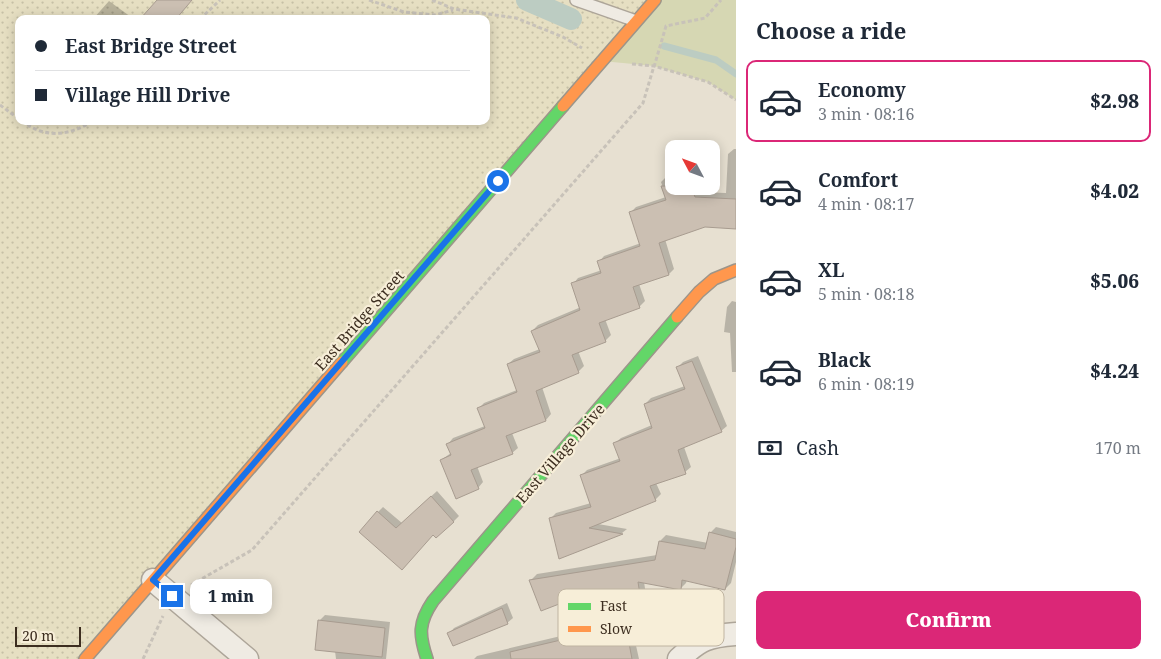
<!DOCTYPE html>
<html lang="en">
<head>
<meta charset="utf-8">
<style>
	:root { --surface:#fff; --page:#f6f6f7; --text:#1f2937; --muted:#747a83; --line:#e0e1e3; --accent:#db2777 }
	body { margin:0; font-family:"Noto Serif",serif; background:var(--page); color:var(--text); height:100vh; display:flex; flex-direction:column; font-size:19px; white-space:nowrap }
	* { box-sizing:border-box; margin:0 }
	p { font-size:16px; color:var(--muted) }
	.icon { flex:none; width:28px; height:28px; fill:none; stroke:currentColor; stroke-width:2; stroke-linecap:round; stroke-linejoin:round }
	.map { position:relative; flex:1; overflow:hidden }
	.drawer { display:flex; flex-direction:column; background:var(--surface); width:425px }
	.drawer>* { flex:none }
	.banner { position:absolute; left:15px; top:15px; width:475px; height:110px; border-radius:10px; box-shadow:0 2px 12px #0003; display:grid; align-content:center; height:110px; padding:0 20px; background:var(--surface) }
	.needle { width:32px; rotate:311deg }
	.tools { position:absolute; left:665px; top:140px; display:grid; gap:10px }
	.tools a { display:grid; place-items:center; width:55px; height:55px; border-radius:10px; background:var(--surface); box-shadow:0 2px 12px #0003; font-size:25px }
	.scale { position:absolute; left:15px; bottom:12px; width:66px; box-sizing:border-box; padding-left:5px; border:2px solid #3d2e20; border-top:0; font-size:14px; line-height:18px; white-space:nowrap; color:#3d2e20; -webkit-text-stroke:4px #f7eed8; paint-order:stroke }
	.end { position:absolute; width:22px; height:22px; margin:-11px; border:6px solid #1a73e8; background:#fff; box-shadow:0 0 0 2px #fff }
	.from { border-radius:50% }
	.bubble { position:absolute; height:35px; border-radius:10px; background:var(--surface); box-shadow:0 2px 12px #0003; font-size:16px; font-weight:800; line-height:35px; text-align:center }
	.banner b { display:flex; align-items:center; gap:18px; height:48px; font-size:19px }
	.banner b+b { border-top:1px solid var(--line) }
	.banner i { width:12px; height:12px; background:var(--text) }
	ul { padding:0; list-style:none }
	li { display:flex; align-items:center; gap:15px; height:82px; margin:0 10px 8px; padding:0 10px; border:2px solid transparent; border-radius:10px }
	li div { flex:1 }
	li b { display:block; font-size:19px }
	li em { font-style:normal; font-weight:800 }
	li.selected { border-color:var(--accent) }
	li>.icon { width:45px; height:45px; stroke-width:1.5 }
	h2 { padding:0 20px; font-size:22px; line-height:60px }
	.pay { display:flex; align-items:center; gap:12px; height:55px; padding:0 20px; font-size:19px }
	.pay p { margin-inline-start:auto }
	.cta { display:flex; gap:10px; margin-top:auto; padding:10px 20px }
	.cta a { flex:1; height:58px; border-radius:10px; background:var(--accent); color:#fff; font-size:20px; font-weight:800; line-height:58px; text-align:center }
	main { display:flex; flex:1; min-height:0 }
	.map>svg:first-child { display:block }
	.farmland { fill:url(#farmland-dots); fill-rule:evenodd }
	.grass { fill:#d6d7b3 }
	.shadow { fill:#0003 }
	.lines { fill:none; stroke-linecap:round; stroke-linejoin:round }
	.stream { stroke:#bcccc2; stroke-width:7 }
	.canal { stroke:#bcccc2; stroke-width:22 }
	.building { fill:#cbbfb2; stroke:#a89c90 }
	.lane-casing { stroke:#ada599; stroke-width:14 }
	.street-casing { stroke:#ada599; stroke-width:25 }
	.fast-casing { stroke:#9c958a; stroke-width:14 }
	.slow-casing { stroke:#9c958a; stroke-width:14 }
	.path { stroke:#c8c2b9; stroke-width:3; stroke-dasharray:4 2.5; stroke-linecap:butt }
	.lane { stroke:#efebe3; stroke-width:11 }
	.street { stroke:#efebe3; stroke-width:22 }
	.fast { stroke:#63d668; stroke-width:11 }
	.slow { stroke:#ff974d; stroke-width:11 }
	.route { stroke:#1a73e8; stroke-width:6 }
	.labels { text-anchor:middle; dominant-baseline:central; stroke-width:4.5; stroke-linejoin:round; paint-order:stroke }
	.street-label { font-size:15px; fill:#3d2e20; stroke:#f7eed8 }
	.key { fill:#f7eed8; stroke:#bfb4a1; stroke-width:1 }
	.key-label { font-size:14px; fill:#3d2e20 }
</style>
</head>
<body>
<main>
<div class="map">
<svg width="736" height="659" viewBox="0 0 736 659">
	<defs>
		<pattern id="farmland-dots" width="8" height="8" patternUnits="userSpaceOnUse" patternTransform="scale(1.25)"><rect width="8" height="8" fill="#e6dfc2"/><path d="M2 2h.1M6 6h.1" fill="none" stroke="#c6c0a6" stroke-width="1.8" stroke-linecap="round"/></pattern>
	</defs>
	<rect width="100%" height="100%" fill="#e7e0d1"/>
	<path class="farmland" d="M0,0H655L85,659H0ZM19,19H486V121H19Z"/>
	<path class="grass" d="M655,0H736V100L708,82L654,66L602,61Z"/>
	<path class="shadow" d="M109,1L131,17L130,19H93Z
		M734,149H736V228L705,226L665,239L674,269L669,274L639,284L645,301L639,307L605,319L611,335L605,341L578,351L584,366L578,372L542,387L551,414L546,420L512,433L518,448L512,453L477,466L483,482L478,488L441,460L451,453L448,444L453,438L485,426L478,409L484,403L517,390L508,364L514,359L540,349L532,331L538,325L581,307L573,284L578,278L602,270L599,262L604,256L641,243L631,212L636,207L666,197L661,182L667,176L674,174V186H698L700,192L726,193L728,154Z
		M732,301L736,302V372H732L730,333L724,332L727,307Z
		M698,356L727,426L721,431L684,447L691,467L685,472L656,483L661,494L655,500L598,524L627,529L622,533L560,557L550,519L556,513L591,503L581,476L587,470L621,458L615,443L621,438L652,425L645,404L651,398L685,386L678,367L683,362Z
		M437,491L459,516L453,522L433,533L407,563L378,512L383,507L402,523Z
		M716,527L736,532V562L731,583L725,589L687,580L686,583L680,589L644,582L652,633L646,639L635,641L639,659H474L477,656L582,631L573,597L531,580L537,574L657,555L660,541L666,535L708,543L710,533Z
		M507,603L513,618L507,623L449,634L454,628Z
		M325,615L390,622L386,659H336L335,651L319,621Z"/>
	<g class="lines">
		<path class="stream" d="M664,46L716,60L736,74"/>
		<path class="canal" d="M527,0L571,19"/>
	</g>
	<path class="building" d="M157,0H192L176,19H140Z
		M661,186H691L695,197L736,199V229L705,227L659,243L669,275L633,287L640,308L599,323L606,342L572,355L579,373L536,391L546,421L506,436L513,454L471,470L479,489L456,499L440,460L451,455L446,444L485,428L477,408L517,392L507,364L540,352L531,331L580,310L571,283L601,273L597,261L640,246L629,212L666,200Z
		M692,361L722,432L678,450L686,474L650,486L656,501L589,528L623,534L559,559L549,518L591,507L580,475L620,461L613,443L652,428L644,404L685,389L676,367Z
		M431,496L454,522L436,538L433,535L402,570L359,532L377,511L396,528Z
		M709,532L736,539V547L725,590L682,580L681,590L638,582L647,640L629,643L632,659H511L510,652L582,635L572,599L541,611L529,580L655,560L659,541L705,549Z
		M502,608L508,624L453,646L447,633Z
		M318,620L385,628L382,657L315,650Z"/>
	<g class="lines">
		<g class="lane-casing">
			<path id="lane" d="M576,0L636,21"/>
		</g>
		<g class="street-casing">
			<path id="street" d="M153,580L247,659
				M679,659C700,639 708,636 736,634"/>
		</g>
		<g class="fast-casing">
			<path id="fast" d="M342,362L563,106
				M427,659C419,635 418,623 433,601L677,317"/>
		</g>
		<g class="slow-casing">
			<path id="slow" d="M563,106L655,0
				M677,317L699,292L714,279L736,270
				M85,659L342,362"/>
		</g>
		<path class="path" d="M369,0L404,12L435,15L453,10
			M432,0L454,9L516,18L563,37L582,48
			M200,19L220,0
			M632,64L654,66L708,82L736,100
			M654,67L666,26L705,18L721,0
			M0,105L19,119
			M22,121C45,139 69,136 93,121
			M191,585L252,550L643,103L654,66
			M143,659L163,616"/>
		<use href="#lane" class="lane"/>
		<use href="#street" class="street"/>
		<use href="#fast" class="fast"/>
		<use href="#slow" class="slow"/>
	</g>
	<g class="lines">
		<path class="route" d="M172,596L153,580L498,181"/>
	</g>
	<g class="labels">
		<g class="street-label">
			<text transform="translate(359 320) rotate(-49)">East Bridge Street</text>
			<text transform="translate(560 453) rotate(-49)">East Village Drive</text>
		</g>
	</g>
	<rect x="558" y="589" width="166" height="57" rx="8" class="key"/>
	<rect x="568" y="603" width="23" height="7" fill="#63d668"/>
	<rect x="568" y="626" width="23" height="6" fill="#ff974d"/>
	<g class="key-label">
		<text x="600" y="611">Fast</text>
		<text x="600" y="634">Slow</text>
	</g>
</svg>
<div class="tools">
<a><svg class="needle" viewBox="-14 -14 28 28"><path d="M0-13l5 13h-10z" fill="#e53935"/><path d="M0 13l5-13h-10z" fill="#747a83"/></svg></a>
</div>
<div class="scale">20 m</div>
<i class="end from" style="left:498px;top:181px"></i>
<i class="end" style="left:172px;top:596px"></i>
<div class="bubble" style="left:190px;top:579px;width:82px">1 min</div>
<div class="banner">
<b><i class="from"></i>East Bridge Street</b>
<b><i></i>Village Hill Drive</b>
</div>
</div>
<section class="drawer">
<h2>Choose a ride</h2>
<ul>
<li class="selected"><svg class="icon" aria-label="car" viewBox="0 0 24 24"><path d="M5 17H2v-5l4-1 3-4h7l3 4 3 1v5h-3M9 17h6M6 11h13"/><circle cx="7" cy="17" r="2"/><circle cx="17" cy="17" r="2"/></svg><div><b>Economy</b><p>3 min · 08:16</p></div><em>$2.98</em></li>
<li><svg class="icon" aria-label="car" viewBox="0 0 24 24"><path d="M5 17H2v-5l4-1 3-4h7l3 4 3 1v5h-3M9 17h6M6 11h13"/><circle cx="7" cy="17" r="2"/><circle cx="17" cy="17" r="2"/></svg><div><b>Comfort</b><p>4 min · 08:17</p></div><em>$4.02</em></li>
<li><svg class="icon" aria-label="car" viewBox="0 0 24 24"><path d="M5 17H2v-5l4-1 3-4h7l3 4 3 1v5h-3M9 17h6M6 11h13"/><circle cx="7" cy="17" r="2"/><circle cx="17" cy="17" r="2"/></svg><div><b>XL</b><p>5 min · 08:18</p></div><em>$5.06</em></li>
<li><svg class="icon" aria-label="car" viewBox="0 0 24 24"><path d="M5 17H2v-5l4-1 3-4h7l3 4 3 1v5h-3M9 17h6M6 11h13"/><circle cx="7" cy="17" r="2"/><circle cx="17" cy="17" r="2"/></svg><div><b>Black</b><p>6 min · 08:19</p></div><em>$4.24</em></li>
</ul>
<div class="pay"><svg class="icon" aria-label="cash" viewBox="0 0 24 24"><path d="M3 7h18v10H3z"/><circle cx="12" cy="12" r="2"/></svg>Cash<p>170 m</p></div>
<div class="cta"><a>Confirm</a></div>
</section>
</main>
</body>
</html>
